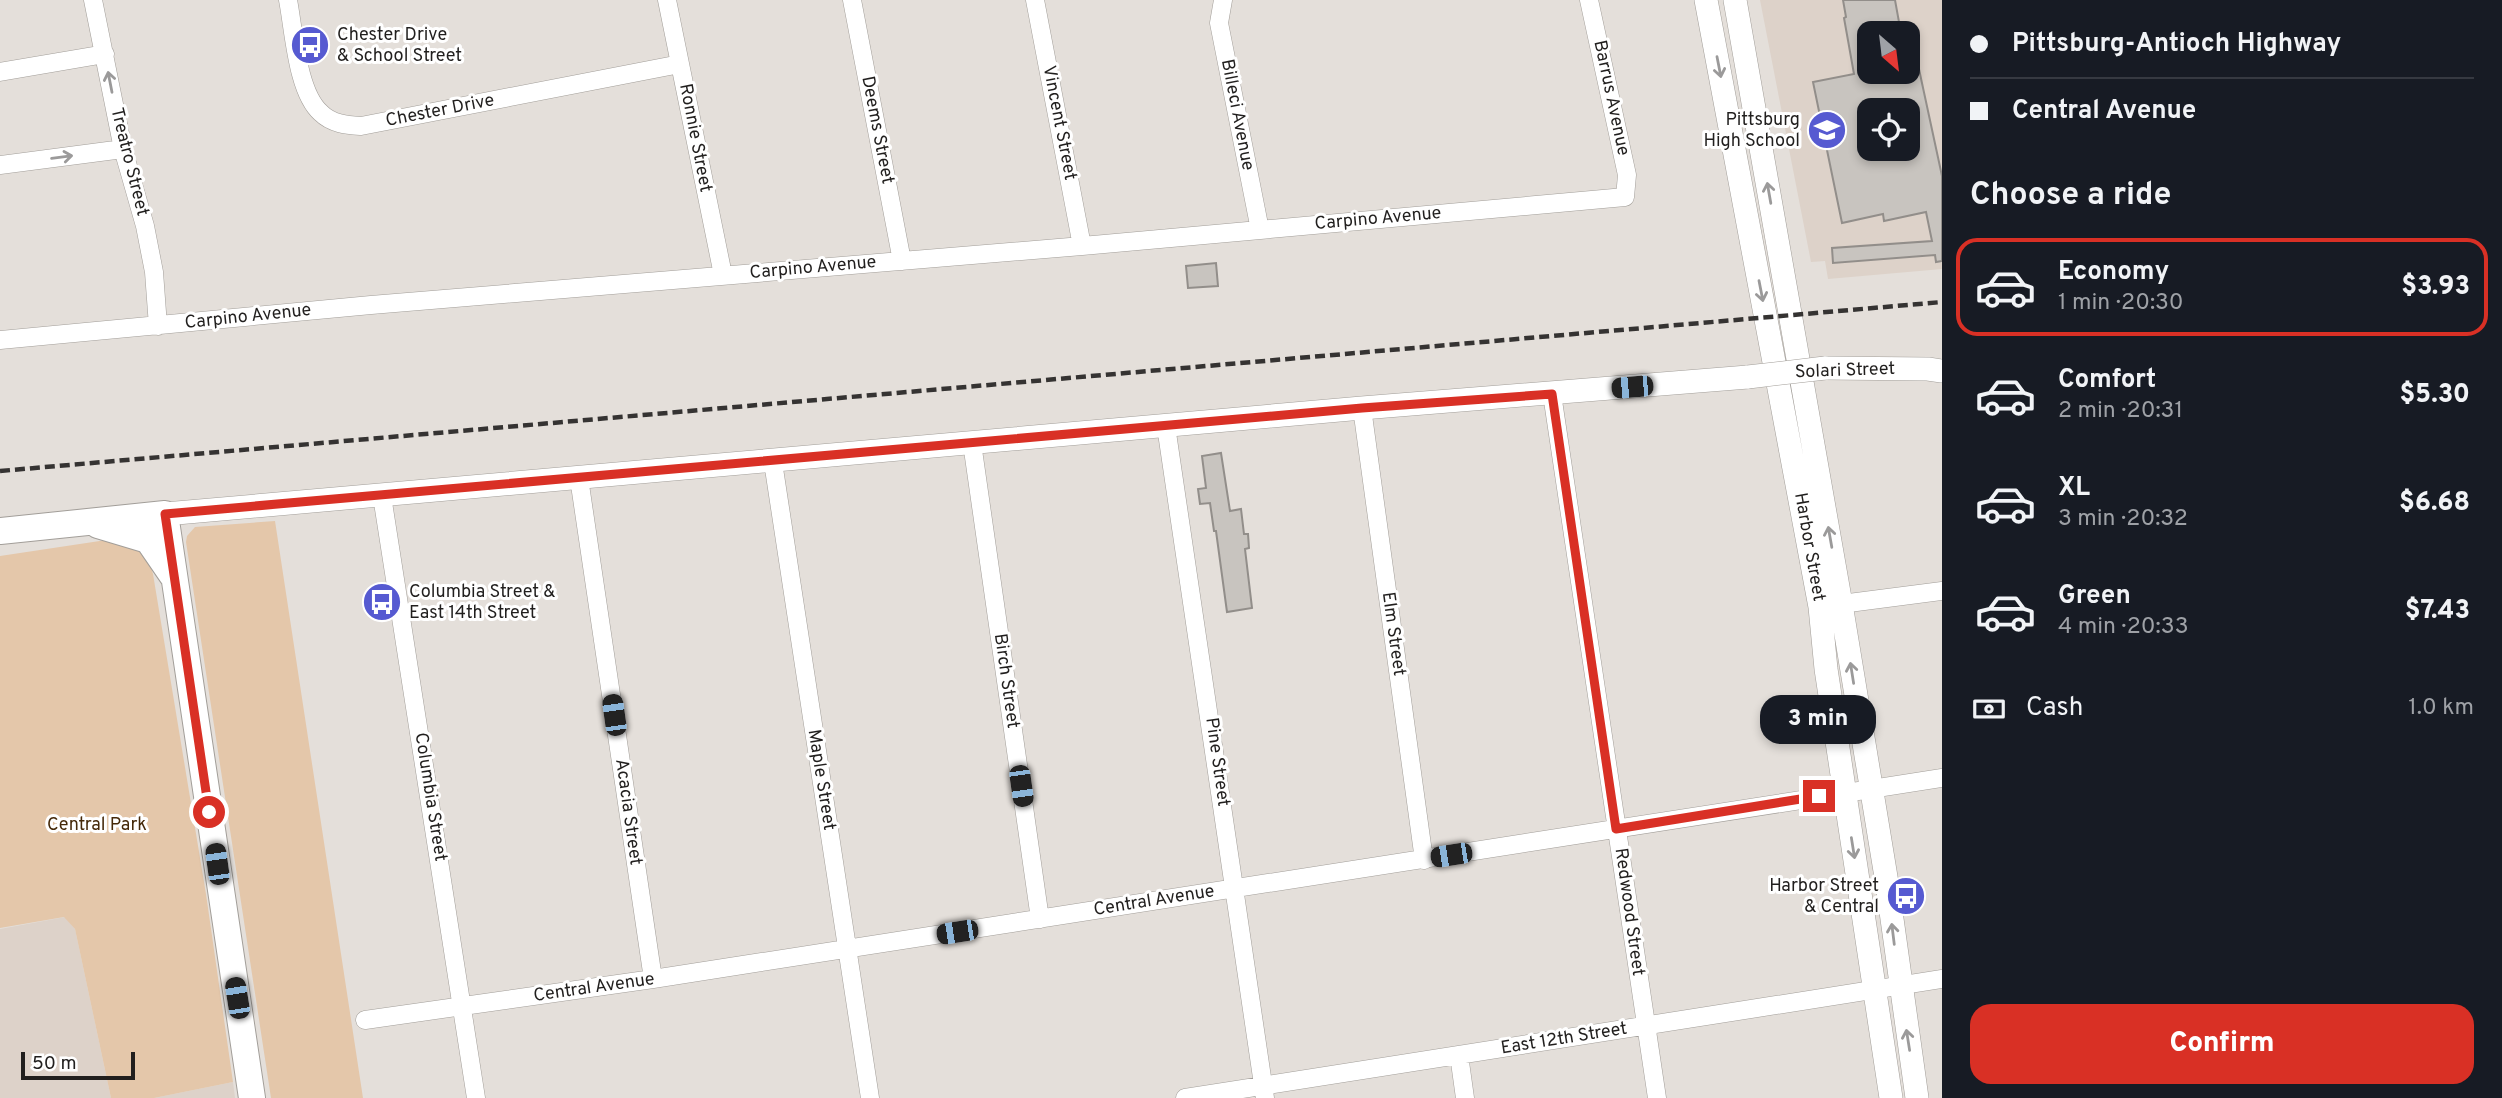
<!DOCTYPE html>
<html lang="en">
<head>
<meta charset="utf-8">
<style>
	:root { --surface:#171b24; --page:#20242c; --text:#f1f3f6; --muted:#9ea1a6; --line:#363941; --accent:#d93025 }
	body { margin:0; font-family:Overpass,sans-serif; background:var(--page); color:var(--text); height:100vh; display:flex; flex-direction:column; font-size:26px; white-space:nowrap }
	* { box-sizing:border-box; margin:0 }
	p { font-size:23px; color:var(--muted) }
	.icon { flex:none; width:38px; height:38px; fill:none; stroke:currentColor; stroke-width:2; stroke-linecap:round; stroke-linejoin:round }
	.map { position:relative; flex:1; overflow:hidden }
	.details { display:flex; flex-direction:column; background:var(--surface); width:560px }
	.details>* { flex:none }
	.hud { display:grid; align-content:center; height:154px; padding:0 28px; background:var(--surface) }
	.needle { width:46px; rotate:152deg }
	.buttons { position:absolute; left:1857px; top:21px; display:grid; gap:14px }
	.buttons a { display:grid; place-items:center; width:63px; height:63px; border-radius:14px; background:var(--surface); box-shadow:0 4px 10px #0003; font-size:35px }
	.scale { position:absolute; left:21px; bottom:18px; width:114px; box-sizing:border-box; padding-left:7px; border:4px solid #211f1e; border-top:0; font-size:19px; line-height:24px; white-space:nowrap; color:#211f1e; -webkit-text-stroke:5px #fff; paint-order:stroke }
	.end { position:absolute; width:32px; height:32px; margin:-16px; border:9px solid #d93025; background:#fff; box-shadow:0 0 0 4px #fff }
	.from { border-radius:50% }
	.bubble { position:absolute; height:49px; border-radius:21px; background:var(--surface); box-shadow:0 4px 10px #0003; font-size:23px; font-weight:800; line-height:49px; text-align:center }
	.car { position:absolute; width:21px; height:42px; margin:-21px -10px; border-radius:9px; box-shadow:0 0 5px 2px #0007; background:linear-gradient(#222 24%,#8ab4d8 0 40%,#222 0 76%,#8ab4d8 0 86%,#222 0) }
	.hud b { display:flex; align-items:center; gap:24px; height:66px; font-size:26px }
	.hud b+b { border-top:2px solid var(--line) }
	.hud i { width:18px; height:18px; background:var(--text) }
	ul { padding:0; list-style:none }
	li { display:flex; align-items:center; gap:21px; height:98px; margin:0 14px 10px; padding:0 14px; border:4px solid transparent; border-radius:21px }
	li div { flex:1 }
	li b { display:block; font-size:26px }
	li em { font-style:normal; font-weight:800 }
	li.active { border-color:var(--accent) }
	li>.icon { width:63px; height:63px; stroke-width:1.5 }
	h2 { padding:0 28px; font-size:32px; line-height:84px }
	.pay { display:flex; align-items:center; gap:18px; height:77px; padding:0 28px; font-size:26px }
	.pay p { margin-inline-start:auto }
	.action { display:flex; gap:14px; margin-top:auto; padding:14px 28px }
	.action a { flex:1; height:80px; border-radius:21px; background:var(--accent); color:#fff; font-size:28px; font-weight:800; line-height:80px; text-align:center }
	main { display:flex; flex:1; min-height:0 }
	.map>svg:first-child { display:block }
	.built { fill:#ddd2c9; fill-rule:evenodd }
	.green { fill:#e4c7aa }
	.building { fill:#c8c4bf; stroke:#928e8a; stroke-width:2; fill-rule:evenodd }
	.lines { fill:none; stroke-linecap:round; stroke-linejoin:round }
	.minor-casing { stroke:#a29e99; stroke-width:19 }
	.tertiary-casing { stroke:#a29e99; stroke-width:24 }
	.secondary-casing { stroke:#a29e99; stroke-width:28 }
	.minor { stroke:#fff; stroke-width:18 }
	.tertiary { stroke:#fff; stroke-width:23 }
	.secondary { stroke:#fff; stroke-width:26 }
	.rail { stroke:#353332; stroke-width:4.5; stroke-dasharray:10 5; stroke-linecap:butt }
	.tertiary-bridge-casing { stroke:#a29e99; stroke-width:24; stroke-linecap:butt }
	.tertiary-bridge { stroke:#fff; stroke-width:23 }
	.oneway { stroke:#9b9a9a }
	.route { stroke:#d93025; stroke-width:9 }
	.labels { text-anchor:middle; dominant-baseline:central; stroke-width:6; stroke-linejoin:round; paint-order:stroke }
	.poi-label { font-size:18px; fill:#211f1e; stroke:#fff; text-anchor:start }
	.street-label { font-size:18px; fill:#211f1e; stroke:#fff }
	.park-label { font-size:18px; fill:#452909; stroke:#fff }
</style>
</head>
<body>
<main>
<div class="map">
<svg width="1942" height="1098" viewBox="0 0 1942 1098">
	<rect width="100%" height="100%" fill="#e4dfda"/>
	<path class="built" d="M1760,0H1942V269L1828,279L1825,261L1811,262ZM1869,33H1908V72H1869ZM1869,110H1908V149H1869Z
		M65,917L75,929L111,1098H0V929Z
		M233,1082L235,1098H154Z"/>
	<path class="green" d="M275,521L363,1098H271L186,542L187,536L195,527Z
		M113,539C133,545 148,552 153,574L206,894L233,1082L154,1098H111L75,929L64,917L0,928V556Z"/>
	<path class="building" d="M1843,0H1895L1901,33H1869V72H1908V47L1914,46L1942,176V261L1936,262L1935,255L1833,263L1832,248L1932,241L1926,212L1884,221L1883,214L1842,223L1813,82L1854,74L1844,18L1846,17ZM1869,110H1908L1913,149H1869Z
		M1216,263L1218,286L1188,288L1186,266Z
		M1221,453L1230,511L1241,509L1244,534H1248L1249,548L1245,549L1252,608L1227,612L1216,531H1214L1210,503L1200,504L1198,489L1206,488L1202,456Z"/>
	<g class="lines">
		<g class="minor-casing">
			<path id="minor" d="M93,0L123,149L145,226L154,272L158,326
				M288,0C294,31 297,92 321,113C332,124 347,125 361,126L680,64
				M667,0L723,275
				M852,0L902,261
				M1035,0L1082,246
				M1223,0L1219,23L1260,230
				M0,72L105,54
				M0,165L123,149
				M0,340L371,305L1082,246L1625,197L1627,175L1589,0
				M1552,394L1657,1098
				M1362,408L1424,860
				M1166,426L1265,1098
				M972,443L1040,919
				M773,462L870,1098
				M579,478L653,979
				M382,496L476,1098
				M1841,604L1942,591
				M365,1020L653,979L1942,778
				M1459,1055L1465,1098
				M1185,1098L1942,979"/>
		</g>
		<g class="tertiary-casing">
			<path id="tertiary" d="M1706,0L1820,607L1826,669L1891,1098
				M1735,0L1841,604L1887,883L1917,1098
				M1825,368L1928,369L1942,371
				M165,514L1362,408L1748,377"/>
		</g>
		<g class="secondary-casing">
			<path id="secondary" d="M98,525L148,540L172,575
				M0,531L165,514L252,1098"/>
		</g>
		<use href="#minor" class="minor"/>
		<use href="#tertiary" class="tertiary"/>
		<use href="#secondary" class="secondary"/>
		<path class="rail" d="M0,471L1942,302"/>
		<g class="tertiary-bridge-casing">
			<path id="tertiary-bridge" d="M1748,377L1825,368"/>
		</g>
		<use href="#tertiary-bridge" class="tertiary-bridge"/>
	</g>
	<defs><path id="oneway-shaft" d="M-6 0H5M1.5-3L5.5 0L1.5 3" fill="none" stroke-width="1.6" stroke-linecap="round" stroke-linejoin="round" transform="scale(1.75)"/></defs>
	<g class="oneway">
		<use href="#oneway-shaft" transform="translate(1719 67) rotate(79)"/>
		<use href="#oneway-shaft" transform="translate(110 82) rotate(-101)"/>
		<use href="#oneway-shaft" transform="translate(62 157) rotate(-7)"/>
		<use href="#oneway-shaft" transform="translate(1769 193) rotate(-100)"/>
		<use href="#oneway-shaft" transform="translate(1761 291) rotate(79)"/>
		<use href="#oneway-shaft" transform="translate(1830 537) rotate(-100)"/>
		<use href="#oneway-shaft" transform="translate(1852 673) rotate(-99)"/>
		<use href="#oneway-shaft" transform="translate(1853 848) rotate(81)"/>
		<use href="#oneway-shaft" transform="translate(1893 934) rotate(-97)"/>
		<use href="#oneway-shaft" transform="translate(1908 1040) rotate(-99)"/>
	</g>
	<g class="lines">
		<path class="route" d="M209,812L165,514L1362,408L1552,394L1616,829L1819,796"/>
	</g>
	<defs>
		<g id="bus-disc" transform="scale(2.0125)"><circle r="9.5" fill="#565ad1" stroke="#fff"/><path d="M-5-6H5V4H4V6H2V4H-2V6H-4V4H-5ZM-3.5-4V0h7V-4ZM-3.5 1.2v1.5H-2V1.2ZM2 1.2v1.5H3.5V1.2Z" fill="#fff"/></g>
		<g id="school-disc" transform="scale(2.0125)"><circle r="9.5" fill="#565ad1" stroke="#fff"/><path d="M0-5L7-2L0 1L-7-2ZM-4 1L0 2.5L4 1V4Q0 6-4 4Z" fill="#fff"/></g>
	</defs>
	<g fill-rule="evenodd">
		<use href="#bus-disc" x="310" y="45"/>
		<use href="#school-disc" x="1827" y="130"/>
		<use href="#bus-disc" x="382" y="602"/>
		<use href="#bus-disc" x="1906" y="896"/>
	</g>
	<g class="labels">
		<g class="poi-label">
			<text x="337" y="35">Chester Drive<tspan x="337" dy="21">&amp; School Street</tspan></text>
			<text x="1800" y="120" text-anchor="end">Pittsburg<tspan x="1800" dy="21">High School</tspan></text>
			<text x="409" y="592">Columbia Street &amp;<tspan x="409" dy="21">East 14th Street</tspan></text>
			<text x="1879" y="886" text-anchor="end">Harbor Street<tspan x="1879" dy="21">&amp; Central</tspan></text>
		</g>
		<g class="street-label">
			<text transform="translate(1611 98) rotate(78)">Barrus Avenue</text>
			<text transform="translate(440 111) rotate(-11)">Chester Drive</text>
			<text transform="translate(1237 115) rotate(79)">Billeci Avenue</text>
			<text transform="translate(1059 123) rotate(79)">Vincent Street</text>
			<text transform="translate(877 130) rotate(79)">Deems Street</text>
			<text transform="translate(695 138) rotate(79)">Ronnie Street</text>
			<text transform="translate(129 162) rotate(76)">Treatro Street</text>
			<text transform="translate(1378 219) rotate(-5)">Carpino Avenue</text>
			<text transform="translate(813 268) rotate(-5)">Carpino Avenue</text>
			<text transform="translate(248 317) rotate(-6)">Carpino Avenue</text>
			<text transform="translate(1845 371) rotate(-2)">Solari Street</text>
			<text transform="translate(1809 547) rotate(80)">Harbor Street</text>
			<text transform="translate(1393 634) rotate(82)">Elm Street</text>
			<text transform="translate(1006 681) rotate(82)">Birch Street</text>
			<text transform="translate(1217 762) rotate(82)">Pine Street</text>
			<text transform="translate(821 780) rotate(81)">Maple Street</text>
			<text transform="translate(430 797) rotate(81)">Columbia Street</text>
			<text transform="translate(628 812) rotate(82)">Acacia Street</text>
			<text transform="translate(1154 901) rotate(-9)">Central Avenue</text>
			<text transform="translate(1629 912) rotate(82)">Redwood Street</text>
			<text transform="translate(594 988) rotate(-8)">Central Avenue</text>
			<text transform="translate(1564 1039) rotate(-9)">East 12th Street</text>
		</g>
		<g class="park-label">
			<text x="97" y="825">Central Park</text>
		</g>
	</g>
</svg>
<div class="buttons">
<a><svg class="needle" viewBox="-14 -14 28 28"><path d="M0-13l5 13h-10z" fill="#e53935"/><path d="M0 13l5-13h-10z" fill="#9ea1a6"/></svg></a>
<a><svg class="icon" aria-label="locate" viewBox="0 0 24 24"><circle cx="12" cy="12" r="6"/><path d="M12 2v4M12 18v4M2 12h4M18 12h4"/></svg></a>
</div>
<div class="scale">50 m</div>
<i class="end from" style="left:209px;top:812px"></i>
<i class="end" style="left:1819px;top:796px"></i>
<div class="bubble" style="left:1760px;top:695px;width:116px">3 min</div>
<i class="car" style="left:1632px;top:387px;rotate:265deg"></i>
<i class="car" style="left:614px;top:715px;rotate:352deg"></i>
<i class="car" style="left:1021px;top:786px;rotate:172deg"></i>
<i class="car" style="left:1451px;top:855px;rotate:261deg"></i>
<i class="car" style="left:217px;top:864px;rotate:352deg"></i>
<i class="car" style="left:957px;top:932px;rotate:261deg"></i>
<i class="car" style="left:237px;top:998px;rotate:351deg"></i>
</div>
<section class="details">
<div class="hud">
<b><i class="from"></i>Pittsburg-Antioch Highway</b>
<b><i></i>Central Avenue</b>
</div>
<h2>Choose a ride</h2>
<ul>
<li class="active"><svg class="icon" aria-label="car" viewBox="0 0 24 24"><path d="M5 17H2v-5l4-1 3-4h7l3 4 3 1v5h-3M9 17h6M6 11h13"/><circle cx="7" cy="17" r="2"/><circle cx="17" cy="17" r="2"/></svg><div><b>Economy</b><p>1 min · 20:30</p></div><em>$3.93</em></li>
<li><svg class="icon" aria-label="car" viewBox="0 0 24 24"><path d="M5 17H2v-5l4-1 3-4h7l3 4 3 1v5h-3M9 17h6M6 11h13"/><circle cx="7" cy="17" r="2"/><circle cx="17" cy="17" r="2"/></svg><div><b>Comfort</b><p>2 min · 20:31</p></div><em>$5.30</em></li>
<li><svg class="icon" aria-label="car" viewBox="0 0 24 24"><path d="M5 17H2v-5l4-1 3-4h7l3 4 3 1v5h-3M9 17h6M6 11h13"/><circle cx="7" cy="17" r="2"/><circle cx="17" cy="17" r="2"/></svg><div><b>XL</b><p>3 min · 20:32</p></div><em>$6.68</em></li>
<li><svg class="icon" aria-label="car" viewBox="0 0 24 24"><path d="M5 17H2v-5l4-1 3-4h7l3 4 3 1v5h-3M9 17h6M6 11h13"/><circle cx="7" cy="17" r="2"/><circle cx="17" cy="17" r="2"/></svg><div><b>Green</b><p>4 min · 20:33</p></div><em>$7.43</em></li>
</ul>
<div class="pay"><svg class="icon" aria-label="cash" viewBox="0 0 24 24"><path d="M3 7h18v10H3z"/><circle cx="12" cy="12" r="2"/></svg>Cash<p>1.0 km</p></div>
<div class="action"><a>Confirm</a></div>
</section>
</main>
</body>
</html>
